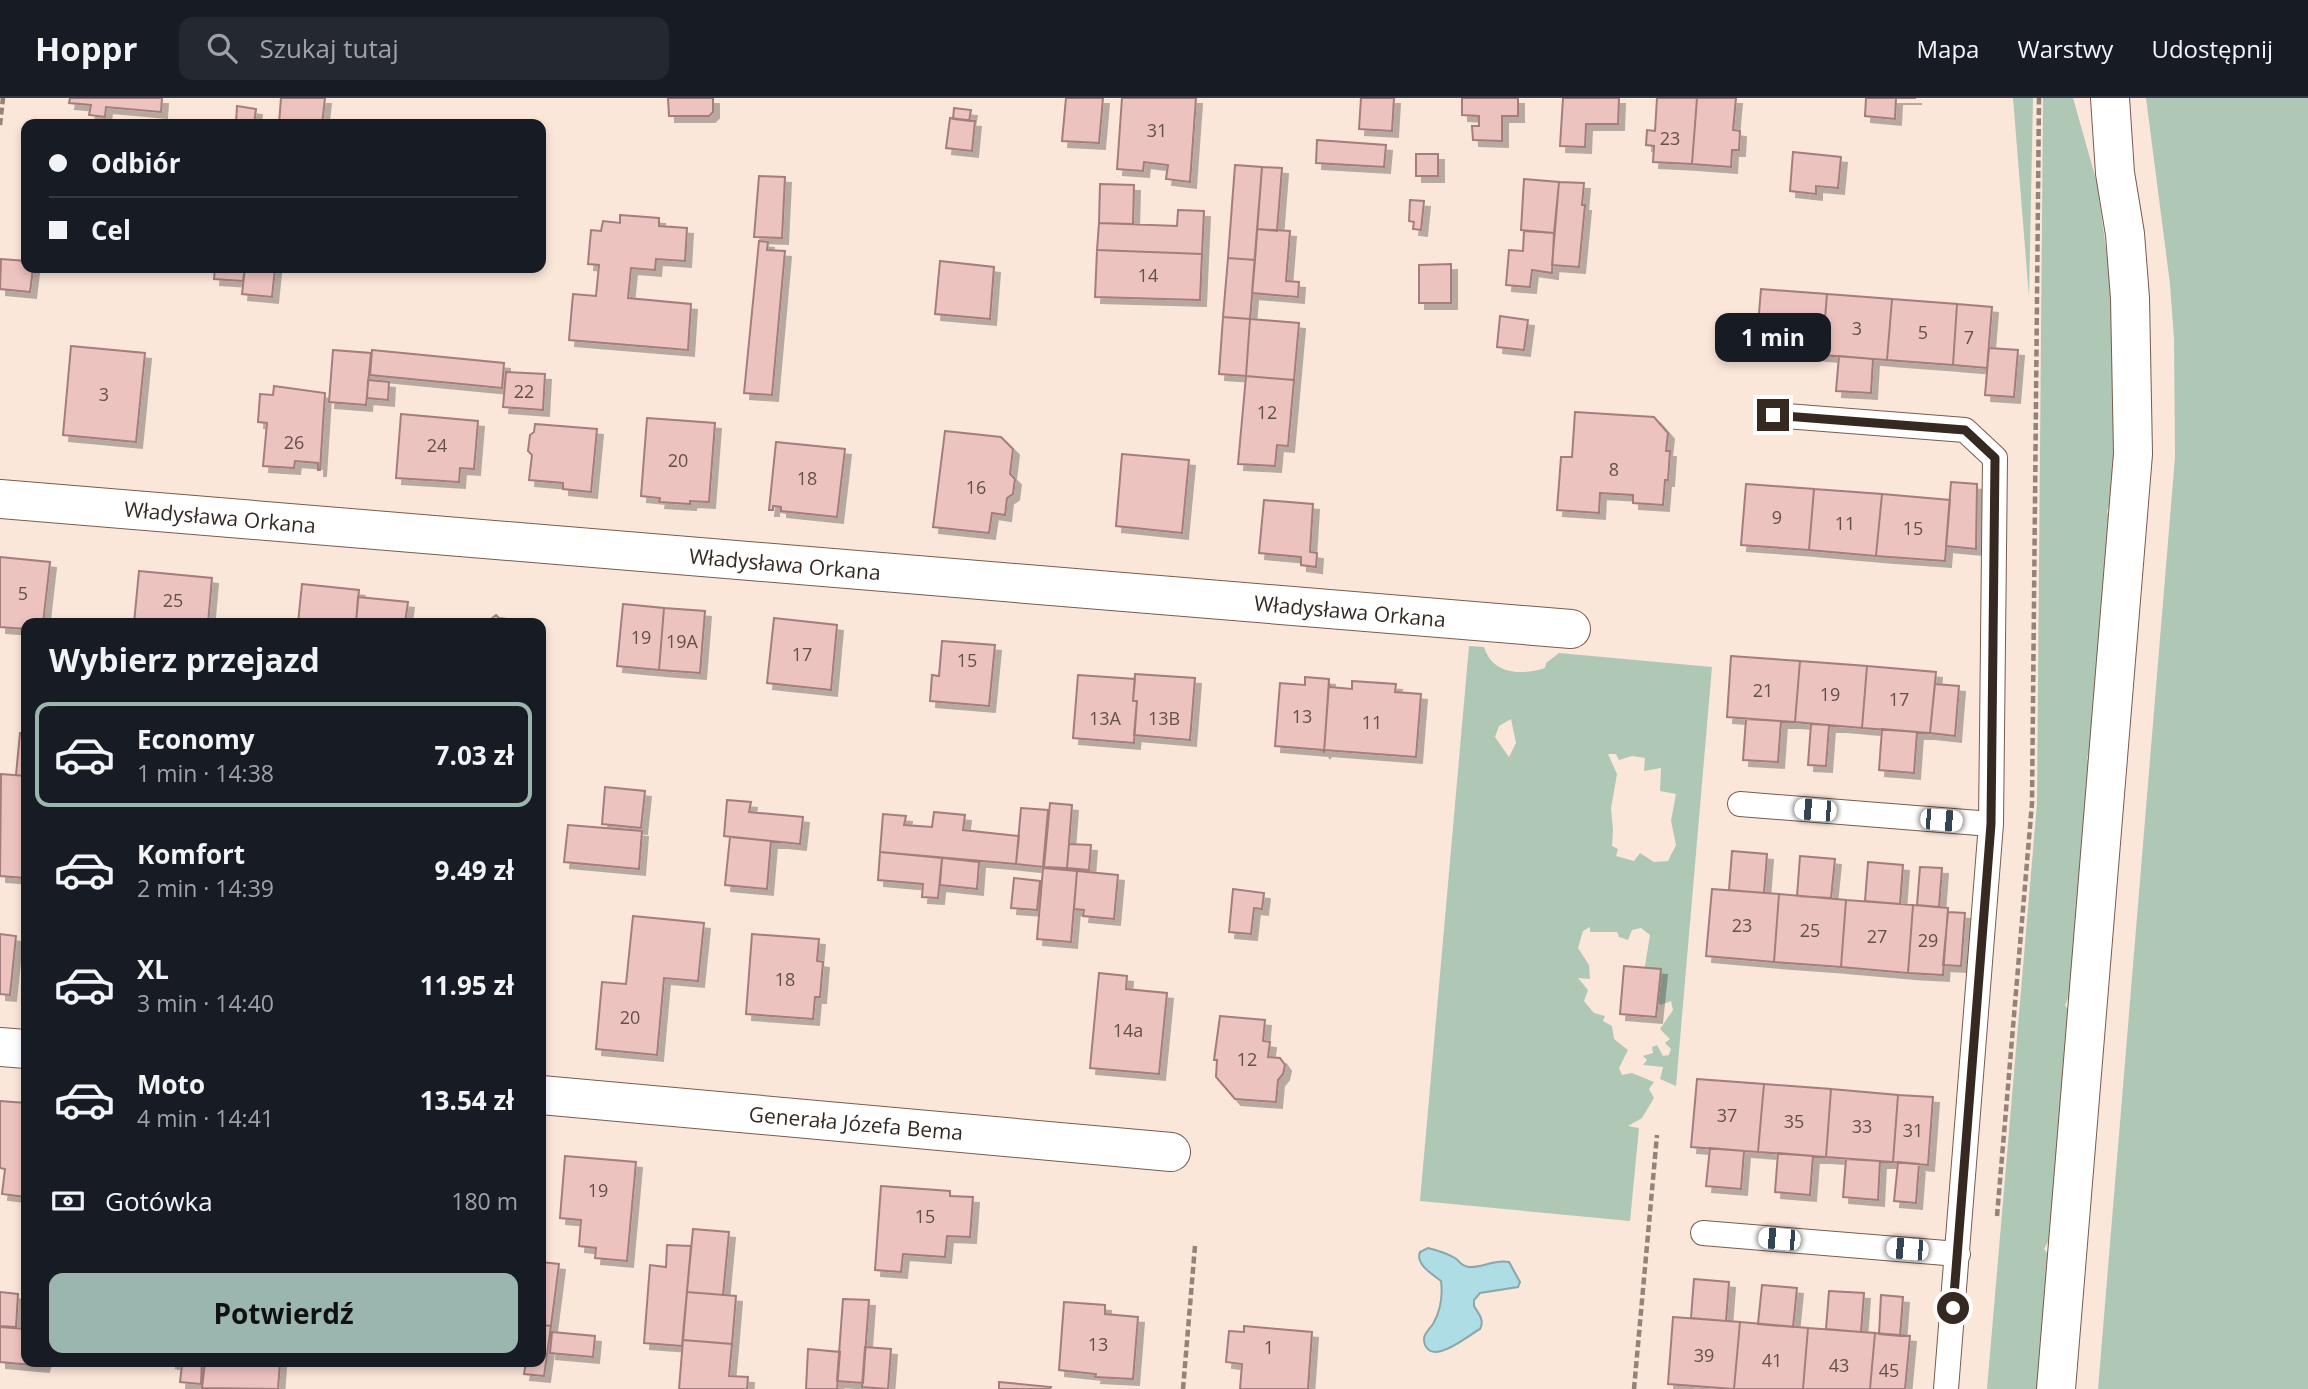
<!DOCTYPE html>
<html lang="pl">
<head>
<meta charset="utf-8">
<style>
	:root { --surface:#171b24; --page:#242831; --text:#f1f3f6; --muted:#9ea1a6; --line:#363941; --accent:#9ab6ae }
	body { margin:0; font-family:"Open Sans",sans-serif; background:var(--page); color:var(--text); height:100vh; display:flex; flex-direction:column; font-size:26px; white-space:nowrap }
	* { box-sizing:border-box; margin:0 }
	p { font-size:23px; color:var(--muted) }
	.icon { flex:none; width:38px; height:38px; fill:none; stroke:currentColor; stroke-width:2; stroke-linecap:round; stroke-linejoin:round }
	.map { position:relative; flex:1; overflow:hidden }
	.sheet { position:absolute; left:21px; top:520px; width:525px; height:749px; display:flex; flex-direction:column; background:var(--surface); border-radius:14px; box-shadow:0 4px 10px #0003 }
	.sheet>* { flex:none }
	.guide { position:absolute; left:21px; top:21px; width:525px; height:154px; border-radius:14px; box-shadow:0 4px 10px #0003; display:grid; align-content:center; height:154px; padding:0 28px; background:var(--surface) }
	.end { position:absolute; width:32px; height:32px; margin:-16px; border:9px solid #352921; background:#fff; box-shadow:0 0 0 4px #fff }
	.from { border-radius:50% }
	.bubble { position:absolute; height:49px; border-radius:14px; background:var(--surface); box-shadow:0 4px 10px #0003; font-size:23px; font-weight:700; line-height:49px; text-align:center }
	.car { position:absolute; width:21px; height:42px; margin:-21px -10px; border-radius:9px; box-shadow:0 0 5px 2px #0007; background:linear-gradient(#fff 24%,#345 0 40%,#fff 0 76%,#345 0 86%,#fff 0) }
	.guide b { display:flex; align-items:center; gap:24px; height:66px; font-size:26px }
	.guide b+b { border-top:2px solid var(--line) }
	.guide i { width:18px; height:18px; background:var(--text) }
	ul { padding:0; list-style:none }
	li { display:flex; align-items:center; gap:21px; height:105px; margin:0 14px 10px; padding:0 14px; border:4px solid transparent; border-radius:14px }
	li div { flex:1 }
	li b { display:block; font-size:26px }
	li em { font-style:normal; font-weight:700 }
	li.selected { border-color:var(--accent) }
	li>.icon { width:63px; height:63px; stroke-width:1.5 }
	h2 { padding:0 28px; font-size:32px; line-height:84px }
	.pay { display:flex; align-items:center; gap:18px; height:77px; padding:0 28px; font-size:26px }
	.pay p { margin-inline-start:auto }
	.primary-button { display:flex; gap:14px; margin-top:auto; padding:14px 28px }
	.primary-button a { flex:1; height:80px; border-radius:14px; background:var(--accent); color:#111; font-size:28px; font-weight:700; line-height:80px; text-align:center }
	header { display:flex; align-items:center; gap:42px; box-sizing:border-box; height:98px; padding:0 35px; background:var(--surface); border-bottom:2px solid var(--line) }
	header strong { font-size:33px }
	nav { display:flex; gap:38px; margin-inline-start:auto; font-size:24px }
	.search { width:490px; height:63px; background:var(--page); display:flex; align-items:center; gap:18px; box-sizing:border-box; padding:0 24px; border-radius:14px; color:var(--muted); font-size:26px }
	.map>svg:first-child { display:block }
	.green { fill:#afc8b6; fill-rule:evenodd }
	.water { fill:#afdde5; stroke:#8aa7aa; stroke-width:2 }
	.building { fill:#edc3c0; stroke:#a37e7c; stroke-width:2; filter:url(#shadow) }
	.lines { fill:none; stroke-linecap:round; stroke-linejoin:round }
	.service-casing { stroke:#795c4b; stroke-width:26 }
	.minor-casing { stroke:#795c4b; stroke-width:40 }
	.tertiary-casing { stroke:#795c4b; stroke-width:40 }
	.path { stroke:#948379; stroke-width:4.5; stroke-dasharray:7 3.5; stroke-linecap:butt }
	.service { stroke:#fff; stroke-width:24 }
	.minor { stroke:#fff; stroke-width:38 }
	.tertiary { stroke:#fff; stroke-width:38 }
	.route { stroke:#352921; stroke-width:9 }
	.labels { text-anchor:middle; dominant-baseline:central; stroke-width:5; stroke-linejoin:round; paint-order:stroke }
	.number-label { font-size:18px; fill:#635049 }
	.street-label { font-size:21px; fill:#352921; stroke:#fff }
</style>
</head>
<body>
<header>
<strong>Hoppr</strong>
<div class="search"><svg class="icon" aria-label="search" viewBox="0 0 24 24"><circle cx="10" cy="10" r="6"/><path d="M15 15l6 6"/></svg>Szukaj tutaj</div>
<nav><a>Mapa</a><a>Warstwy</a><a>Udostępnij</a></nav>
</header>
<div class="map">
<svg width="2308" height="1291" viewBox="0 0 2308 1291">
	<defs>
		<filter id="shadow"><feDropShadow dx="6" dy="6" stdDeviation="0" flood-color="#0004"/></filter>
	</defs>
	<rect width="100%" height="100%" fill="#fbe6da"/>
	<path class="green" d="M2013,0H2033L2029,199Z
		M2043,0H2073L2097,85L2108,165L2113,230L2115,332L2113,368L2110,405L2107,414L2109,418L2090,652L2087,660L2089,664L2069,898L2065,907L2068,912L2049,1142L2044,1151L2048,1156L2037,1291H1987L2037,705Z
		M2146,0H2308V1291H2098L2175,359L2174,241L2170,186Z
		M1469,548L1484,549C1492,576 1521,578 1545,570L1546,565L1559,555L1712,569L1676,988L1660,981L1663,969L1643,967L1647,962L1643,958L1653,955L1652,949L1657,947L1663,958L1669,957L1671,951L1665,945L1670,941L1660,931L1673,912L1671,903L1661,907L1650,900L1644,874L1650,837L1641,830L1632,832L1628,842L1619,839L1617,834H1590V829L1583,833L1578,850L1589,867L1590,881L1578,880L1588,892L1584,903L1594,915L1605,918L1603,923L1612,928L1614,941L1628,952L1619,970L1622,977L1632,975L1654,984L1649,991L1654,1000L1642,1020L1628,1028L1639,1030L1630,1123L1420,1103ZM1511,621L1516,645L1509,659L1495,639L1499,628ZM1608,656H1616L1619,662L1632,658L1645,660L1644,673L1661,670L1660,693L1676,696L1671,723L1676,747L1668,763L1654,764L1640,755L1634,763L1616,758L1618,751L1612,748L1613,732L1611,710L1617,676Z"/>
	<path class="water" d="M1428,1150C1436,1152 1448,1156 1455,1160C1461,1164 1460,1168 1469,1169C1483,1170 1494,1161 1509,1164L1520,1184L1518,1189L1480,1195L1474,1202V1208C1478,1215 1485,1222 1480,1231C1469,1237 1437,1264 1427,1250C1425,1248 1424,1243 1424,1240C1425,1235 1430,1230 1433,1226C1441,1212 1443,1199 1441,1183C1432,1176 1415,1166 1420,1154Z"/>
	<path class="building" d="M70,0H162L161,14L106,9L105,19L89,17L91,7L69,5Z
		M281,0H325L322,26H279Z
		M668,0H713V14L709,18H669Z
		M1066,0H1103L1099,45L1062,43Z
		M1122,0H1196L1190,84L1166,81L1168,67L1144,64L1143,73L1117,71Z
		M1361,0H1394L1392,33L1359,31Z
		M1462,0H1518V18H1502V43L1473,42L1472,28H1479V18L1462,17Z
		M1563,0H1619L1618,26H1586L1585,49L1560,48Z
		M1657,0H1697L1692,66L1653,64L1654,48L1646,47L1647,32L1655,33Z
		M1697,0H1736L1733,32L1740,33L1739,52H1732L1731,69L1692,66Z
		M1866,0H1916H1896L1895,21L1865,18Z
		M237,8L256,11L254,26H236Z
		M954,10L971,12L969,23L953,21Z
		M950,20L975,23L972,53L946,50Z
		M1317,42L1386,47L1384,69L1316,65Z
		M1793,54L1841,59L1838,90L1816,88V96L1790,93Z
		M1416,56H1438V78H1416Z
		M1235,67L1262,69L1255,162L1228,160Z
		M1262,69L1282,70L1277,133L1257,131Z
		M759,78L785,79L782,140L754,139Z
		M1524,81L1559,84L1554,135L1521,132Z
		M1559,84L1584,85L1582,107H1585L1579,169L1552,167Z
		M1100,86L1134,87L1133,126L1099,125Z
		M1410,102L1424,103L1421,132L1413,131L1414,124L1409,123Z
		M1178,112L1204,113L1202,156L1097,152L1099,125L1177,128Z
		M620,117L659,120V128L687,130L685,163L656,161L655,172L631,170L628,200L691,206L688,252L569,242L573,196L596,198L599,167L588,166L591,132L601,133L603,123L620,125Z
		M1257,131L1290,133L1286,183L1299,184L1298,199L1252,195Z
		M1524,133L1554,135L1552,175L1532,172L1530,189L1506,187L1509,152L1523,153Z
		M759,143L768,144L767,152L785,153L772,297L744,295Z
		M1097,152L1202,156L1200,202L1095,199Z
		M1228,160L1255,162L1250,221L1223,219Z
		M1,161L26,163V170H33L30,194L0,191Z
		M940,163L994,169L990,221L935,216Z
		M1451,166V205H1419V167Z
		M215,170H245L243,183L214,181Z
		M245,170H275L272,199L242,196Z
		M1761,191L1827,196L1822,257L1756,252Z
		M1827,196L1892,201L1887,262L1822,257Z
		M1892,201L1957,206L1953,267L1887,262Z
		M1957,206L1992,209L1987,270L1953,267Z
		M1500,218L1528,222L1524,252L1497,249Z
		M1223,219L1250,221L1246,278L1219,276Z
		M1250,221L1299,225L1294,282L1246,278Z
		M71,248L145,255L136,344L63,337Z
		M1989,250L2018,252L2014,299L1985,297Z
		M333,252L371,255L366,307L329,304Z
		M372,252L504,265L502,290L370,277Z
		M1839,258L1873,261L1871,295L1836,293Z
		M506,274L545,276L543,312L503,309Z
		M1246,278L1294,282L1288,348L1277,347L1275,368L1238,366Z
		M368,282L389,284L388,302L367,300Z
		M274,288L325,295L320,372H318V365L295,363L294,370L263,368L267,325L258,324L260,296L273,297Z
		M1575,314L1654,319L1668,335L1666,353H1670L1668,382H1665L1663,407L1633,405V397L1600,395L1599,415L1557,412L1561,359H1572Z
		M401,316L478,323L474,371L460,370L459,384L396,380Z
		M647,320L715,325L709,404L690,403V406L659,404L660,400L641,398Z
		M535,326L597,331L591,394L563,391V385L529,382L532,357L528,353L530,337L534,334Z
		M945,333L1001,339L1013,351L1010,376L1015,381L1013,396L1007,400L1005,417L992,415L989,435L933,429Z
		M776,344L845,351L837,419L781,413V409L773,408V412H769Z
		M1122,356L1189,362L1182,435L1116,428Z
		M1951,384L1977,386L1976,451L1946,448Z
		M1746,386L1814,391L1809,452L1741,447Z
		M1814,391L1882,396L1876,458L1809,452Z
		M1882,396L1950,402L1945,463L1876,458Z
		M1264,402L1313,406L1310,454L1317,455L1316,469L1301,467V459L1259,455Z
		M0,459L50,464L43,525H26V531L0,529Z
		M139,473L212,480L208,525H134Z
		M302,486L359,492L356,525H298Z
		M358,499L408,504L405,525H356Z
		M623,506L664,510L659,572L617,568Z
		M664,510L705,513L700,575L659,572Z
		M496,517L499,520L525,523L524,525H486Z
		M774,520L837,527L831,592L767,585Z
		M942,543L995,547L989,608L930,603L932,577L939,578Z
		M1731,558L1800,563L1795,624L1727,619Z
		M1800,563L1867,568L1862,630L1795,624Z
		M1867,568L1936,574L1930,635L1862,630Z
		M1135,576L1195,580L1190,642L1134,637L1137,603H1133Z
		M1078,577L1135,581L1133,603H1137L1134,645L1073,640Z
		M1305,579L1329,581L1324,655L1323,652L1275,648L1280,585L1305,587Z
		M1352,583L1396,586L1395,594L1421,596L1416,659L1325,652L1324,655L1329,585L1330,589L1352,591Z
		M1935,586L1959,588L1955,638L1930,635Z
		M1746,621L1781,623L1778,664L1743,662Z
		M1811,626L1829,627L1826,668L1808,667Z
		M1882,631L1917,634L1914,675L1879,672Z
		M20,635H26V678L16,677Z
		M1,676L26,678V780L0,778Z
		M605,689L645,693L641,730L602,726Z
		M727,702L751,704L749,714L803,719L800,746L724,738Z
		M1050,705L1072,707L1067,770L1044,769Z
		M1021,710L1048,712L1043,769L1016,766Z
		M934,714L965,717L963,732L1019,738L1016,766L880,754L883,716L906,718L904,727L932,729Z
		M568,727L642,733L639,771L564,764Z
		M730,739L771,743L767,791L725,787Z
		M1069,746L1091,747L1089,772L1067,770Z
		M1732,753L1767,756L1764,795L1729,792Z
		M880,754L942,760L938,800L922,799L923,786L878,782Z
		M1800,758L1835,761L1831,800L1797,798Z
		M942,760L979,764L977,791L940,787Z
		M1868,764L1903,767L1900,806L1865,803Z
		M1920,769L1942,770L1939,809L1917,807Z
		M1043,770L1077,773L1071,844L1037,841Z
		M1077,773L1118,777L1114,821L1083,818L1084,812L1074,811Z
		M1014,780L1040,783L1037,812L1011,810Z
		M1233,791L1264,795L1262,811L1254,810L1251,836L1229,834Z
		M1712,791L1779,796L1774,864L1706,858Z
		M1779,796L1846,802L1841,869L1774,864Z
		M1846,802L1913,807L1908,875L1841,869Z
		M1913,807L1948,810L1943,877L1908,875Z
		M1948,814L1965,815L1961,868L1943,867Z
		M633,818L704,825L698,883L664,880L657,957L596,951L602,884L626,886Z
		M0,836L16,838L10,897L0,896Z
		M752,836L819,841L817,863L823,864L820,899H815L813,921L746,916Z
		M1624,868L1661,871L1656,919L1620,916Z
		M1099,875L1127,878L1126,891L1167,895L1159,976L1090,970Z
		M1220,918L1265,922L1263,943L1270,944L1268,959L1280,960L1285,967L1283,976L1278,982L1276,1004L1235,1001L1216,979L1217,962H1214Z
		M1697,981L1764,986L1758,1054L1691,1049Z
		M1764,986L1831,991L1826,1059L1758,1054Z
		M1831,991L1898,997L1893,1064L1826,1059Z
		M1898,997L1933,999L1928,1067L1893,1064Z
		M0,1003L26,1005V1099L2,1096L5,1071L0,1070Z
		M1710,1050L1744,1053L1741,1091L1706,1088Z
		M1778,1055L1813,1058L1810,1097L1775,1094Z
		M565,1058L636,1064L627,1163L595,1160L596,1150L579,1148L581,1122L560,1120Z
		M1846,1061L1880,1063L1878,1102L1843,1099Z
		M1898,1064L1919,1066L1916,1105L1894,1103Z
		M881,1088L950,1093V1098L973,1099L970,1139L947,1138L945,1159L903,1156L901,1174L875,1172Z
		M693,1131L729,1134L723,1197L687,1194Z
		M667,1147L691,1148L682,1248L644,1245L650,1167L666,1169Z
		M541,1164L559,1166L551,1228L541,1227Z
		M1694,1181L1729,1184L1726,1223L1691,1220Z
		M1762,1187L1797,1190L1793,1229L1758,1226Z
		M1829,1193L1864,1195L1861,1234L1826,1231Z
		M0,1194L18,1196L16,1229L0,1228Z
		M687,1194L736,1198L732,1246L683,1242Z
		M1881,1197L1903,1199L1900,1238L1879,1236Z
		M843,1201L869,1202L863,1285L837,1283Z
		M1064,1204L1105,1207V1216L1138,1219L1133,1281L1095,1279L1096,1276L1059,1272Z
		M1673,1219L1740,1224L1734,1291L1668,1286Z
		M1740,1224L1808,1230L1803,1291H1734Z
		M541,1227L551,1228L544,1278L524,1276L526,1264H541Z
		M1244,1228L1312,1234L1308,1291H1240L1242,1266L1226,1264L1229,1233L1244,1234Z
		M0,1229L26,1231V1264H44L43,1268L0,1264Z
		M1808,1230L1875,1235L1870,1291H1803Z
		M552,1234L595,1238L593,1259L550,1255Z
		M1875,1235L1910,1238L1905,1291H1870Z
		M683,1242L732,1246L729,1278L748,1279L747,1291H679Z
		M865,1249L891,1251L888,1291L862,1289Z
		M808,1251L840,1254L837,1291H806Z
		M169,1264H202L201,1286L180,1284L182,1267Z
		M205,1264H280L278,1291L202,1290Z
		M999,1284L1051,1289L1050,1291H999Z"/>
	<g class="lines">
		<g class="service-casing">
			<path id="service" d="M1773,317L1965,332L1995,360L1991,726L1946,1291
				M1740,706L1991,726
				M1703,1135L1958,1156"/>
		</g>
		<g class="minor-casing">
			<path id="minor" d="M0,401L1571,531
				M0,949L26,951
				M541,997L1171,1054"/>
		</g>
		<g class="tertiary-casing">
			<path id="tertiary" d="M2056,1291L2133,356L2130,200L2125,136L2115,75L2110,0"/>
		</g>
		<path class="path" d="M0,27L3,0
			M1997,1118L2032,705L2039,0
			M1183,1291L1195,1148
			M1634,1291L1657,1037"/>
		<use href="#service" class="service"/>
		<use href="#minor" class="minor"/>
		<use href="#tertiary" class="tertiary"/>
	</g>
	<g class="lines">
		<path class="route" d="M1773,317L1965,332L1995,360L1991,726L1953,1210"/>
	</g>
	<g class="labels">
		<g class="number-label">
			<text x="1157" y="32">31</text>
			<text x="1670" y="40">23</text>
			<text x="1148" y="177">14</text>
			<text x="1857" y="230">3</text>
			<text x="1923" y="234">5</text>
			<text x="1969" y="239">7</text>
			<text x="524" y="293">22</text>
			<text x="104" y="296">3</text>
			<text x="1267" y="314">12</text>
			<text x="294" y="344">26</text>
			<text x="437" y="347">24</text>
			<text x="678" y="362">20</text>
			<text x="1614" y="371">8</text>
			<text x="807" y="380">18</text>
			<text x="976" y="389">16</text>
			<text x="1777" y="419">9</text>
			<text x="1845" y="425">11</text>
			<text x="1913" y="430">15</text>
			<text x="23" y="495">5</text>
			<text x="173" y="502">25</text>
			<text x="641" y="539">19</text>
			<text x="682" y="543">19A</text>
			<text x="802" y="556">17</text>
			<text x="967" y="562">15</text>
			<text x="1763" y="592">21</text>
			<text x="1830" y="596">19</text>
			<text x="1899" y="601">17</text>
			<text x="1302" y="618">13</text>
			<text x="1105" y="620">13A</text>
			<text x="1164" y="620">13B</text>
			<text x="1372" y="624">11</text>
			<text x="1742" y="827">23</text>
			<text x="1810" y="832">25</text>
			<text x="1877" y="838">27</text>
			<text x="1928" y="842">29</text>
			<text x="785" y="881">18</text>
			<text x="630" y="919">20</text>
			<text x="1128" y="932">14a</text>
			<text x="1247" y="961">12</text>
			<text x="1727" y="1017">37</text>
			<text x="1794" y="1023">35</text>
			<text x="1862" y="1028">33</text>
			<text x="1913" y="1032">31</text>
			<text x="598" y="1092">19</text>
			<text x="925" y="1118">15</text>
			<text x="1098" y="1246">13</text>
			<text x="1269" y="1249">1</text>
			<text x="1704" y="1257">39</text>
			<text x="1772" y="1262">41</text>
			<text x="1839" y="1267">43</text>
			<text x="1889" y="1272">45</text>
		</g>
		<g class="street-label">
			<text transform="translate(220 419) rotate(5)">Władysława Orkana</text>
			<text transform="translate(785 466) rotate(5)">Władysława Orkana</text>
			<text transform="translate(1350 513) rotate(5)">Władysława Orkana</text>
			<text transform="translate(856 1025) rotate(5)">Generała Józefa Bema</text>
		</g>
	</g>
</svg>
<i class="end from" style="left:1953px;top:1210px"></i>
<i class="end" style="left:1773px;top:317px"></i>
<div class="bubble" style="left:1715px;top:215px;width:116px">1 min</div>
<i class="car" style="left:1815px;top:712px;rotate:275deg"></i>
<i class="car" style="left:1941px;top:722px;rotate:95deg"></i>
<i class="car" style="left:1779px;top:1141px;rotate:275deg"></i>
<i class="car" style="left:1907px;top:1151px;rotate:275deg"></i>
<div class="guide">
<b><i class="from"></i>Odbiór</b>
<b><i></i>Cel</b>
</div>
<section class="sheet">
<h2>Wybierz przejazd</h2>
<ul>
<li class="selected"><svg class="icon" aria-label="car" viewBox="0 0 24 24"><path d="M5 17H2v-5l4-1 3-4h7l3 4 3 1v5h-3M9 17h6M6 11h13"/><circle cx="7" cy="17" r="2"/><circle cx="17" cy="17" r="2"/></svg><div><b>Economy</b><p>1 min · 14:38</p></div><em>7.03 zł</em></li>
<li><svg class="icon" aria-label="car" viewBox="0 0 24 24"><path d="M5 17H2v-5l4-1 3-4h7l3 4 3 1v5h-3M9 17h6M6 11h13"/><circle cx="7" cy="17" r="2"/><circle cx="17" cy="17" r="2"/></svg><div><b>Komfort</b><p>2 min · 14:39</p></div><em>9.49 zł</em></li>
<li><svg class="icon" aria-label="car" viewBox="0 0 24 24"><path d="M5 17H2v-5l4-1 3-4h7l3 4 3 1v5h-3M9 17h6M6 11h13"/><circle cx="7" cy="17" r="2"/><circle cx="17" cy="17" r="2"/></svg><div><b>XL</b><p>3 min · 14:40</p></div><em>11.95 zł</em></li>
<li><svg class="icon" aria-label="car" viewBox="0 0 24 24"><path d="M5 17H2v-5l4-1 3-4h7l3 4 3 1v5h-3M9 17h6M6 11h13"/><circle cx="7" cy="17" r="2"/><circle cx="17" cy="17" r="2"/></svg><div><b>Moto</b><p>4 min · 14:41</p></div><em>13.54 zł</em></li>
</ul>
<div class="pay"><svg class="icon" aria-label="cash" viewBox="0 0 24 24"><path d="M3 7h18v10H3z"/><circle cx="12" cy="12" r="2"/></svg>Gotówka<p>180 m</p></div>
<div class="primary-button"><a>Potwierdź</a></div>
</section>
</div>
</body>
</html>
